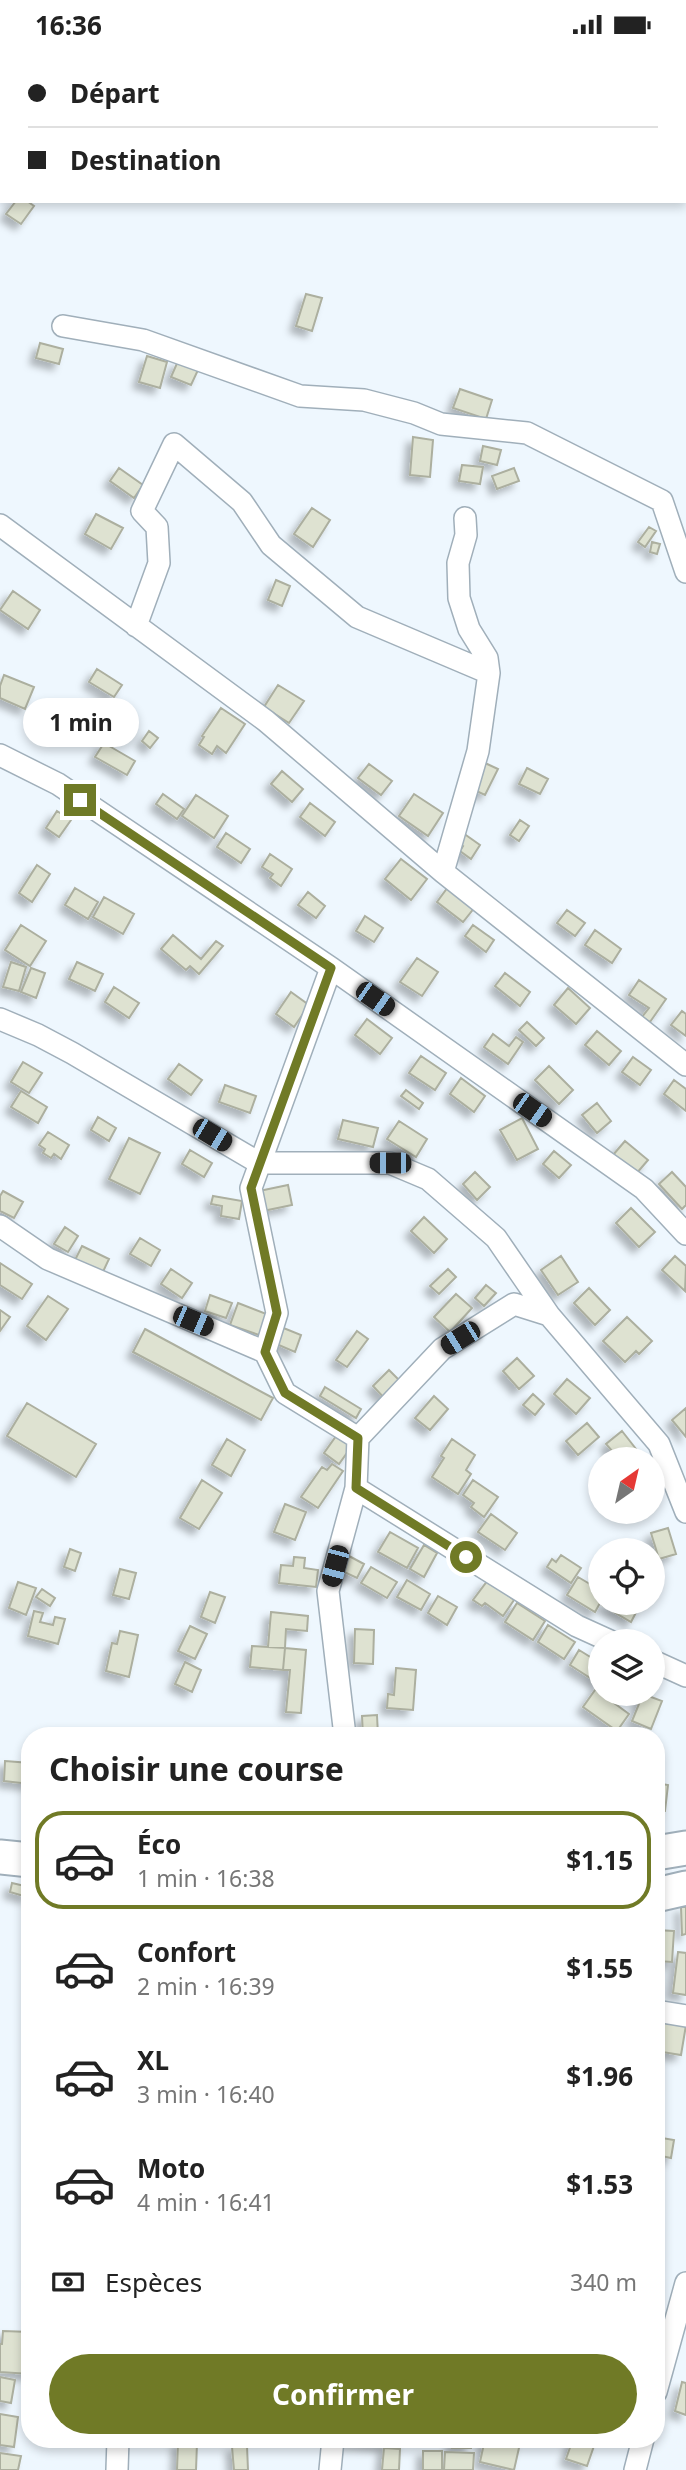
<!DOCTYPE html>
<html lang="fr">
<head>
<meta charset="utf-8">
<style>
	:root { --surface:#fff; --page:#f6f6f6; --text:#222; --muted:#767676; --line:#e0e0e0; --accent:#707a26 }
	body { margin:0; font-family:"Noto Sans",sans-serif; background:var(--page); color:var(--text); height:100vh; display:flex; flex-direction:column; font-size:26px; white-space:nowrap }
	* { box-sizing:border-box; margin:0 }
	p { font-size:23px; color:var(--muted) }
	.icon { flex:none; width:38px; height:38px; fill:none; stroke:currentColor; stroke-width:2; stroke-linecap:round; stroke-linejoin:round }
	.map { position:relative; flex:1; overflow:hidden }
	.details { position:absolute; left:21px; top:1678px; width:644px; height:721px; display:flex; flex-direction:column; background:var(--surface); border-radius:28px; box-shadow:0 4px 10px #0003 }
	.details>* { flex:none }
	.hud { position:absolute; left:0px; top:0px; width:686px; height:154px; box-shadow:0 4px 10px #0003; display:grid; align-content:center; height:154px; padding:0 28px; background:var(--surface) }
	.needle { width:46px; rotate:34deg }
	.controls { position:absolute; left:588px; top:1398px; display:grid; gap:14px }
	.controls a { display:grid; place-items:center; width:77px; height:77px; border-radius:50%; background:var(--surface); box-shadow:0 4px 10px #0003; font-size:35px }
	.end { position:absolute; width:32px; height:32px; margin:-16px; border:9px solid #707a26; background:#fff; box-shadow:0 0 0 4px #fff }
	.from { border-radius:50% }
	.bubble { position:absolute; height:49px; border-radius:24px; background:var(--surface); box-shadow:0 4px 10px #0003; font-size:23px; font-weight:700; line-height:49px; text-align:center }
	.car { position:absolute; width:21px; height:42px; margin:-21px -10px; border-radius:9px; box-shadow:0 0 5px 2px #0007; background:linear-gradient(#222 24%,#8ab4d8 0 40%,#222 0 76%,#8ab4d8 0 86%,#222 0) }
	.hud b { display:flex; align-items:center; gap:24px; height:66px; font-size:26px }
	.hud b+b { border-top:2px solid var(--line) }
	.hud i { width:18px; height:18px; background:var(--text) }
	ul { padding:0; list-style:none }
	li { display:flex; align-items:center; gap:21px; height:98px; margin:0 14px 10px; padding:0 14px; border:4px solid transparent; border-radius:28px }
	li div { flex:1 }
	li b { display:block; font-size:26px }
	li em { font-style:normal; font-weight:700 }
	li.selected { border-color:var(--accent) }
	li>.icon { width:63px; height:63px; stroke-width:1.5 }
	h2 { padding:0 28px; font-size:32px; line-height:84px }
	.pay { display:flex; align-items:center; gap:18px; height:77px; padding:0 28px; font-size:26px }
	.pay p { margin-inline-start:auto }
	.button { display:flex; gap:14px; margin-top:auto; padding:14px 28px }
	.button a { flex:1; height:80px; border-radius:42px; background:var(--accent); color:#fff; font-size:28px; font-weight:700; line-height:80px; text-align:center }
	.status { display:flex; justify-content:space-between; align-items:center; height:49px; padding:0 35px; background:var(--surface); direction:ltr }
	.status svg { height:19px; fill:currentColor }
	.map>svg:first-child { display:block }
	.building { fill:#dee2d1; stroke:#acaf9f; stroke-width:2; filter:url(#shadow) }
	.lines { fill:none; stroke-linecap:round; stroke-linejoin:round }
	.street-casing { stroke:#a0afba; stroke-width:24 }
	.primary-casing { stroke:#a0afba; stroke-width:37 }
	.street { stroke:#fff; stroke-width:21 }
	.primary { stroke:#fff; stroke-width:33 }
	.route { stroke:#707a26; stroke-width:9 }
</style>
</head>
<body>
<div class="status"><b>16:36</b><svg viewBox="0 0 49 12"><path d="M0 12V9h3v3zM5 12V6h3v6zM10 12V3h3v9zM15 12V0h3v12zM26 1h20v11H26zM47 4h2v5h-2z"/></svg></div>
<div class="map">
<svg width="686" height="2421" viewBox="0 0 686 2421">
	<defs>
		<filter id="shadow"><feDropShadow dx="-6" dy="6" stdDeviation="3.5" flood-color="#0004"/></filter>
	</defs>
	<rect width="100%" height="100%" fill="#eef7fe"/>
	<path class="building" d="M16,152H27L34,157L21,175L6,165Z
		M306,245L322,249L312,282L296,277Z
		M40,294L63,300L59,315L36,309Z
		M147,307L167,313L160,339L139,333Z
		M178,312L198,321L191,336L171,328Z
		M460,340L492,351L486,370L453,359Z
		M413,388L433,391L430,428L410,426Z
		M483,397L501,401L497,416L480,412Z
		M462,416L483,418L480,435L459,432Z
		M119,419L143,436L134,449L110,432Z
		M514,419L519,432L497,440L492,427Z
		M312,459L330,471L313,498L294,485Z
		M96,465L123,479L111,500L85,485Z
		M649,478L656,482L645,498L638,493Z
		M652,493L660,495L657,505L650,503Z
		M276,531L290,537L282,557L268,551Z
		M13,542L40,561L28,580L0,561Z
		M97,620L122,636L114,648L89,633Z
		M4,626L34,638L25,660L0,649V637Z
		M278,636L304,652L289,674L264,658Z
		M221,659L245,675L226,704L217,697L212,705L199,696L204,688L202,687Z
		M149,682L158,689L150,699L142,692Z
		M104,694L135,712L127,726L95,708Z
		M485,714L498,720L485,746L472,740Z
		M369,715L392,732L381,746L358,729Z
		M527,719L548,730L540,745L519,735Z
		M282,722L303,740L292,753L271,735Z
		M163,745L184,760L177,770L156,755Z
		M414,745L443,764L428,787L399,767Z
		M196,746L228,767L214,789L182,767Z
		M310,754L335,773L325,787L300,768Z
		M57,762L71,771L59,788L46,779Z
		M520,771L529,777L519,792L510,786Z
		M226,784L250,800L241,814L217,798Z
		M463,784L480,796L471,810L460,802L463,797L456,793Z
		M270,805L292,820L281,837L270,829L273,825L262,818Z
		M401,810L427,830L411,851L385,830Z
		M37,816L50,825L32,853L19,844Z
		M448,838L475,858L463,873L437,853Z
		M75,839L98,853L88,870L65,856Z
		M308,843L325,857L316,869L298,856Z
		M104,848L134,865L123,885L93,868Z
		M567,861L585,874L575,887L557,874Z
		M365,867L383,879L374,893L356,882Z
		M21,876L46,892L30,917L5,901Z
		M473,876L494,891L486,903L465,887Z
		M595,881L621,900L612,914L585,896Z
		M173,886L201,910L216,892L223,897L199,925L190,917L186,921L161,900Z
		M417,909L438,923L422,947L400,933Z
		M11,913L26,918L19,942L3,938Z
		M77,913L103,925L95,942L69,930Z
		M31,919L45,924L36,949L21,943Z
		M505,924L530,943L520,957L495,937Z
		M639,931L666,950L650,973L642,968L649,959L629,946Z
		M114,938L139,954L129,969L105,953Z
		M568,939L590,959L576,975L554,956Z
		M291,943L309,956L294,978L276,965Z
		M682,962L686,965V987L671,976Z
		M367,970L392,989L380,1005L355,986Z
		M527,973L544,989L536,997L519,981Z
		M597,982L621,1002L609,1016L585,996Z
		M493,985L509,997L516,988L523,993L508,1015L484,998Z
		M421,1007L446,1024L435,1041L409,1024Z
		M633,1008L651,1021L640,1036L622,1023Z
		M23,1013L42,1024L29,1044L11,1033Z
		M179,1015L202,1031L191,1046L168,1030Z
		M549,1017L573,1041L559,1055L535,1031Z
		M461,1029L485,1047L474,1063L450,1045Z
		M674,1031L686,1040V1062L664,1045Z
		M225,1036L256,1047L250,1064L219,1053Z
		M406,1041L423,1054L419,1060L401,1047Z
		M21,1042L47,1058L38,1074L11,1058Z
		M597,1054L611,1072L597,1084L582,1066Z
		M98,1068L116,1079L109,1092L91,1081Z
		M522,1069L538,1100L517,1111L500,1081Z
		M343,1071L378,1079L373,1098L338,1090Z
		M399,1072L427,1090L416,1108L387,1090Z
		M48,1083L69,1096L61,1110L54,1105L51,1109L43,1104L45,1100L39,1096Z
		M129,1089L160,1104L140,1145L109,1130Z
		M625,1092L648,1111L636,1125L613,1106Z
		M190,1101L212,1114L204,1128L182,1115Z
		M554,1102L571,1116L559,1129L543,1115Z
		M475,1123L490,1138L477,1151L463,1135Z
		M672,1123L686,1138V1156L682,1160L659,1135Z
		M288,1136L292,1156L263,1162L259,1142Z
		M3,1142L23,1153L14,1169L0,1162V1147Z
		M213,1147L242,1152L239,1170L221,1167L222,1157L211,1155Z
		M631,1159L655,1183L639,1198L616,1174Z
		M424,1168L447,1190L434,1204L411,1182Z
		M65,1178L78,1187L68,1203L54,1195Z
		M140,1189L160,1201L151,1217L130,1205Z
		M82,1197L109,1210L101,1227L74,1213Z
		M561,1207L578,1233L558,1246L541,1221Z
		M675,1207L686,1217L685,1242L662,1221Z
		M0,1214L32,1235L22,1250L0,1236Z
		M171,1220L192,1234L182,1249L161,1235Z
		M448,1220L456,1228L439,1245L430,1237Z
		M486,1236L496,1244L484,1257L475,1249Z
		M589,1239L610,1261L595,1276L574,1254Z
		M456,1245L472,1259L450,1283L434,1268Z
		M210,1246L232,1254L226,1269L205,1262Z
		M48,1247L68,1260L46,1291L27,1277Z
		M238,1254L269,1266L262,1287L230,1276Z
		M0,1261L10,1268L0,1282Z
		M627,1268L652,1292L639,1305L636,1302L625,1313L603,1292Z
		M281,1278L301,1286L295,1303L274,1294Z
		M145,1280L273,1349L261,1371L133,1303Z
		M357,1282L368,1290L347,1318L336,1311Z
		M517,1309L534,1327L519,1340L503,1322Z
		M389,1321L402,1334L386,1351L373,1337Z
		M567,1330L590,1349L576,1365L554,1345Z
		M325,1338L361,1360L356,1369L320,1347Z
		M533,1345L544,1355L535,1366L523,1356Z
		M434,1347L448,1360L430,1381L415,1369Z
		M27,1354L96,1395L76,1428L7,1387Z
		M686,1359V1388L672,1371Z
		M587,1374L599,1388L578,1406L566,1392Z
		M622,1382L640,1405L634,1410H619L606,1395Z
		M339,1383L354,1394L339,1415L324,1404Z
		M227,1390L245,1401L231,1427L212,1416Z
		M452,1390L475,1406L466,1421L471,1425L458,1445L432,1428L444,1409L441,1407Z
		M332,1415L343,1422L318,1459L301,1448L322,1418L327,1421Z
		M202,1431L222,1444L199,1480L180,1469Z
		M473,1431L498,1448L484,1468L471,1458L474,1454L463,1446Z
		M285,1455L306,1463L295,1491L274,1483Z
		M491,1465L517,1484L505,1501L478,1483Z
		M668,1479L676,1505L659,1510L651,1484Z
		M390,1483L418,1499L407,1519L378,1503Z
		M424,1496L437,1504L424,1528L410,1520Z
		M70,1500L81,1504L75,1522L64,1518Z
		M561,1506L581,1519L571,1534L547,1518L552,1510L556,1513Z
		M349,1507L364,1515L357,1529L342,1522Z
		M294,1508L305,1509L304,1519L318,1521L316,1538L279,1534L281,1516L293,1517Z
		M371,1518L397,1533L387,1549L361,1534Z
		M120,1520L136,1524L129,1550L113,1546Z
		M578,1528L600,1541V1554L595,1563L567,1546Z
		M407,1531L430,1545L421,1561L397,1548Z
		M488,1531L514,1551L503,1567L485,1554L482,1557L473,1551Z
		M18,1533L36,1539L26,1566L9,1559Z
		M42,1540L55,1549L50,1557L36,1548Z
		M210,1543L225,1548L215,1574L201,1568Z
		M438,1547L457,1558L447,1576L428,1564Z
		M517,1554L545,1572L533,1591L505,1573Z
		M603,1554H641L631,1573L602,1556Z
		M34,1562L43,1564L40,1573L53,1576L55,1568L65,1570L58,1595L28,1587Z
		M271,1563L308,1567L307,1582L286,1580L285,1599L268,1598Z
		M548,1576L575,1593L564,1610L538,1593Z
		M190,1577L207,1585L195,1610L178,1602Z
		M355,1580L374,1581L373,1615L354,1614Z
		M120,1582L138,1586L129,1628L106,1622L112,1594L117,1595Z
		M252,1597L285,1599L283,1621L250,1618Z
		M285,1599L306,1601L301,1664L286,1663L290,1621H283Z
		M579,1601L600,1614V1630L598,1634L570,1616Z
		M185,1613L201,1621L192,1643L175,1635Z
		M396,1619L416,1621L413,1661L387,1659L388,1645L394,1646Z
		M600,1634V1645H620L614,1654L629,1665L617,1682L583,1658Z
		M643,1645L662,1652L651,1680L632,1672Z
		M377,1666L378,1687H363L362,1667Z
		M5,1712L30,1714V1735L4,1732Z
		M656,1734L668,1736L665,1762L656,1761Z
		M12,1834L29,1838L27,1848L10,1843Z
		M681,1858H686V1885L682,1886Z
		M656,1881L674,1882L672,1913L656,1912Z
		M678,1903L686,1904V1946L673,1944Z
		M656,1971L686,1976L681,2006L656,2002Z
		M656,2088L674,2091L671,2109L656,2106Z
		M3,2282L30,2283V2325L0,2323V2295H2Z
		M0,2328L15,2331L11,2354L0,2352Z
		M682,2333L686,2334V2366L675,2362Z
		M0,2365L18,2368L14,2398L0,2396Z
		M341,2390H402V2397L344,2393Z
		M452,2390H471V2399H452Z
		M485,2390H521L514,2421L480,2413Z
		M573,2390H584L595,2394L587,2417L566,2410Z
		M178,2393L197,2394L196,2421H177Z
		M247,2397L248,2421H234L232,2398Z
		M384,2399L400,2400L399,2421H382Z
		M423,2402H442V2421H423Z
		M445,2403L474,2404L473,2421H444Z
		M0,2404L21,2407L18,2421H0Z"/>
	<g class="lines">
		<g class="street-casing">
			<path id="street" d="M63,277L143,291L300,347L364,351L414,364L441,375L527,384L662,452L686,523
				M0,476L266,672L443,823L686,1016
				M136,577L159,514L157,478L142,462L174,395L242,453L271,496L357,568L489,624
				M0,706L58,735L331,919L644,1140L686,1185
				M443,823L478,702L489,624L487,609L469,580L459,549L458,514L466,486L465,469
				M0,970L38,986L72,1004L259,1114H390L428,1130L496,1189L549,1266
				M0,1177L48,1210L265,1303L285,1344L358,1389
				M265,1303L277,1264L251,1139L331,919
				M356,1439L577,1577L610,1592
				M653,1612L686,1627
				M345,1687L328,1542L356,1439L358,1389L442,1300L514,1255L549,1266L659,1395L686,1463
				M656,1962L686,1967
				M656,2343L686,2234
				M117,2421L118,2390
				M330,2421L333,2390
				M635,2421L643,2390"/>
		</g>
		<g class="primary-casing">
			<path id="primary" d="M656,1804L686,1799
				M0,1808L30,1811
				M656,1846L686,1839"/>
		</g>
		<use href="#street" class="street"/>
		<use href="#primary" class="primary"/>
	</g>
	<g class="lines">
		<path class="route" d="M80,751L331,919L251,1139L277,1264L265,1303L285,1344L358,1389L356,1439L466,1508"/>
	</g>
</svg>
<div class="controls">
<a><svg class="needle" viewBox="-14 -14 28 28"><path d="M0-13l5 13h-10z" fill="#e53935"/><path d="M0 13l5-13h-10z" fill="#767676"/></svg></a>
<a><svg class="icon" aria-label="locate" viewBox="0 0 24 24"><circle cx="12" cy="12" r="6"/><path d="M12 2v4M12 18v4M2 12h4M18 12h4"/></svg></a>
<a><svg class="icon" aria-label="layers" viewBox="0 0 24 24"><path d="M12 4l9 5-9 5-9-5zM3 14l9 5 9-5"/></svg></a>
</div>
<i class="end from" style="left:466px;top:1508px"></i>
<i class="end" style="left:80px;top:751px"></i>
<div class="bubble" style="left:23px;top:649px;width:116px">1 min</div>
<i class="car" style="left:375px;top:950px;rotate:125deg"></i>
<i class="car" style="left:532px;top:1061px;rotate:125deg"></i>
<i class="car" style="left:212px;top:1086px;rotate:121deg"></i>
<i class="car" style="left:390px;top:1114px;rotate:270deg"></i>
<i class="car" style="left:193px;top:1272px;rotate:113deg"></i>
<i class="car" style="left:460px;top:1289px;rotate:238deg"></i>
<i class="car" style="left:335px;top:1517px;rotate:195deg"></i>
<div class="hud">
<b><i class="from"></i>Départ</b>
<b><i></i>Destination</b>
</div>
<section class="details">
<h2>Choisir une course</h2>
<ul>
<li class="selected"><svg class="icon" aria-label="car" viewBox="0 0 24 24"><path d="M5 17H2v-5l4-1 3-4h7l3 4 3 1v5h-3M9 17h6M6 11h13"/><circle cx="7" cy="17" r="2"/><circle cx="17" cy="17" r="2"/></svg><div><b>Éco</b><p>1 min · 16:38</p></div><em>$1.15</em></li>
<li><svg class="icon" aria-label="car" viewBox="0 0 24 24"><path d="M5 17H2v-5l4-1 3-4h7l3 4 3 1v5h-3M9 17h6M6 11h13"/><circle cx="7" cy="17" r="2"/><circle cx="17" cy="17" r="2"/></svg><div><b>Confort</b><p>2 min · 16:39</p></div><em>$1.55</em></li>
<li><svg class="icon" aria-label="car" viewBox="0 0 24 24"><path d="M5 17H2v-5l4-1 3-4h7l3 4 3 1v5h-3M9 17h6M6 11h13"/><circle cx="7" cy="17" r="2"/><circle cx="17" cy="17" r="2"/></svg><div><b>XL</b><p>3 min · 16:40</p></div><em>$1.96</em></li>
<li><svg class="icon" aria-label="car" viewBox="0 0 24 24"><path d="M5 17H2v-5l4-1 3-4h7l3 4 3 1v5h-3M9 17h6M6 11h13"/><circle cx="7" cy="17" r="2"/><circle cx="17" cy="17" r="2"/></svg><div><b>Moto</b><p>4 min · 16:41</p></div><em>$1.53</em></li>
</ul>
<div class="pay"><svg class="icon" aria-label="cash" viewBox="0 0 24 24"><path d="M3 7h18v10H3z"/><circle cx="12" cy="12" r="2"/></svg>Espèces<p>340 m</p></div>
<div class="button"><a>Confirmer</a></div>
</section>
</div>
</body>
</html>
